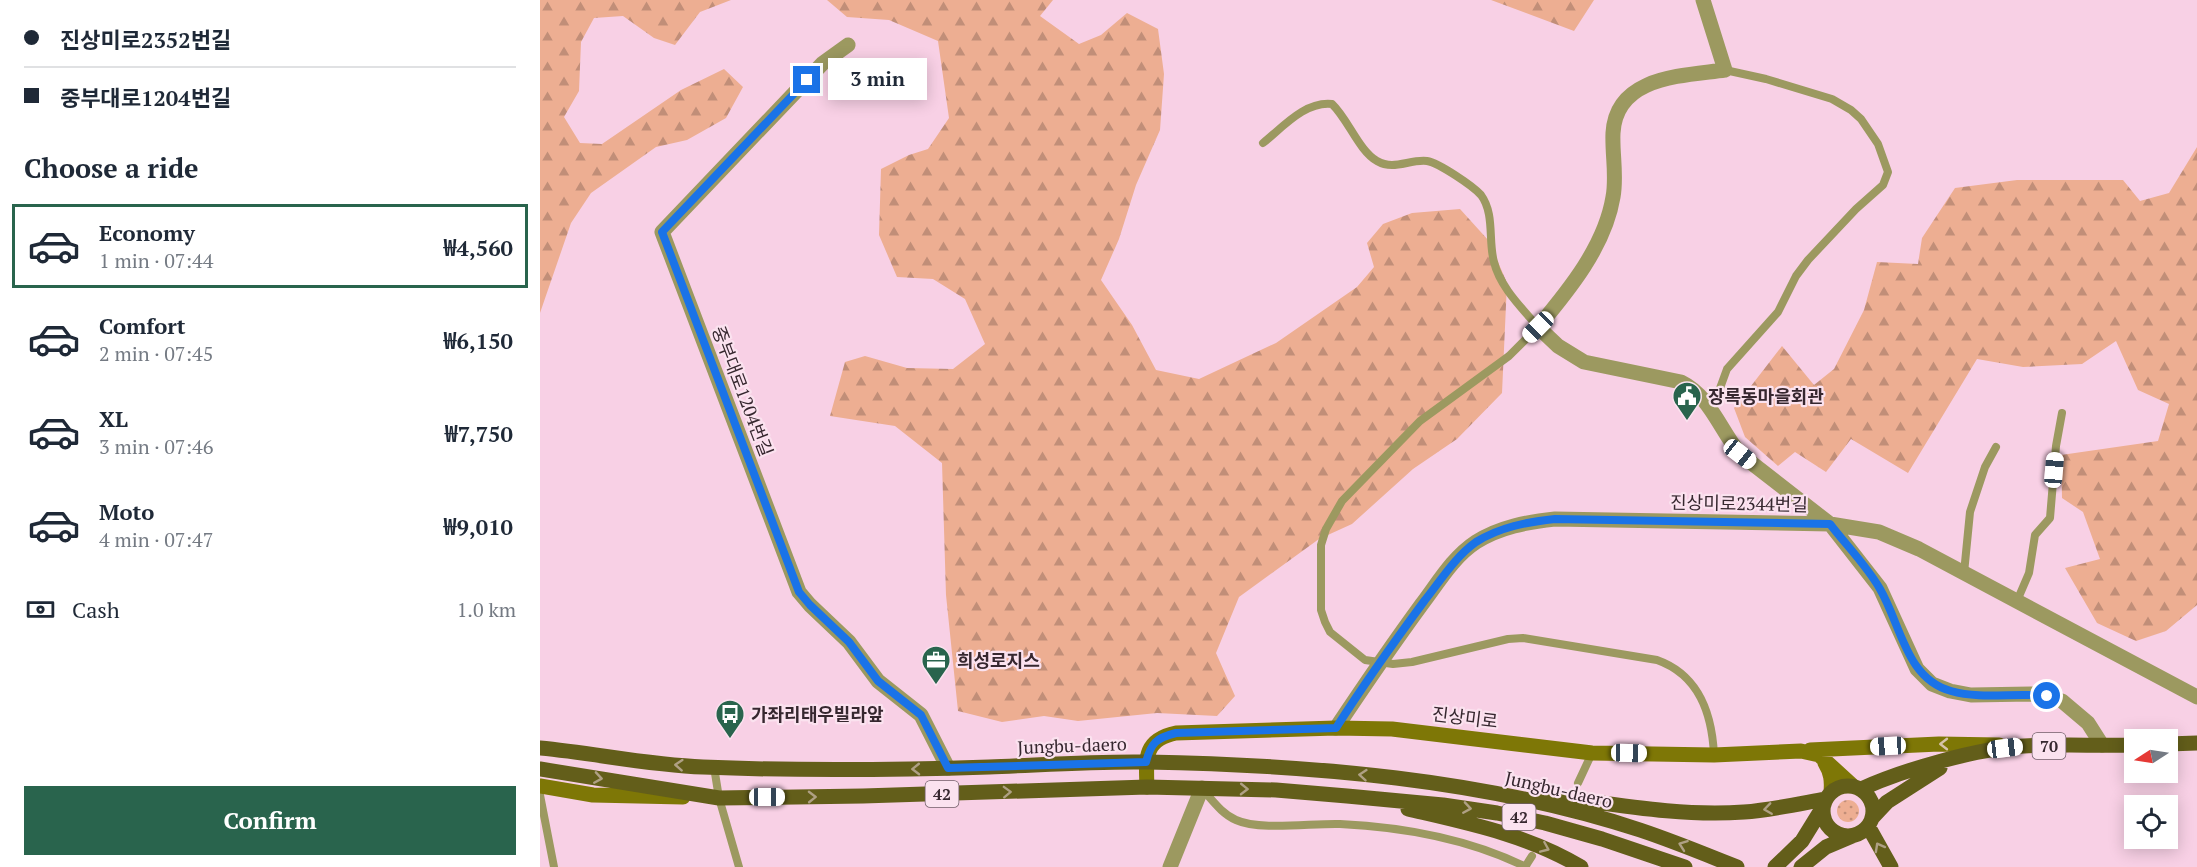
<!DOCTYPE html>
<html lang="en">
<head>
<meta charset="utf-8">
<style>
	:root { --surface:#fff; --page:#f2f2f3; --text:#1f2937; --muted:#747a83; --line:#e0e1e3; --accent:#29644d }
	body { margin:0; font-family:"PT Serif","Noto Sans KR",serif; background:var(--page); color:var(--text); height:100vh; display:flex; flex-direction:column; font-size:22px; white-space:nowrap }
	* { box-sizing:border-box; margin:0 }
	p { font-size:20px; color:var(--muted) }
	.icon { flex:none; width:33px; height:33px; fill:none; stroke:currentColor; stroke-width:2; stroke-linecap:round; stroke-linejoin:round }
	.map { position:relative; flex:1; overflow:hidden }
	.drawer { display:flex; flex-direction:column; background:var(--surface); width:540px }
	.drawer>* { flex:none }
	.top-card { display:grid; align-content:center; height:132px; padding:0 24px; background:var(--surface) }
	.needle { width:39px; rotate:258deg }
	.buttons { position:absolute; left:1584px; top:729px; display:grid; gap:12px }
	.buttons a { display:grid; place-items:center; width:54px; height:54px; border-radius:0px; background:var(--surface); box-shadow:0 3px 15px #0003; font-size:30px }
	.end { position:absolute; width:27px; height:27px; margin:-14px; border:8px solid #1a73e8; background:#fff; box-shadow:0 0 0 3px #fff }
	.from { border-radius:50% }
	.bubble { position:absolute; height:42px; border-radius:0px; background:var(--surface); box-shadow:0 3px 15px #0003; font-size:20px; font-weight:700; line-height:42px; text-align:center }
	.car { position:absolute; width:18px; height:36px; margin:-18px -9px; border-radius:8px; box-shadow:0 0 4px 2px #0007; background:linear-gradient(#fff 24%,#345 0 40%,#fff 0 76%,#345 0 86%,#fff 0) }
	.top-card b { display:flex; align-items:center; gap:21px; height:57px; font-size:22px }
	.top-card b+b { border-top:2px solid var(--line) }
	.top-card i { width:15px; height:15px; background:var(--text) }
	ul { padding:0; list-style:none }
	li { display:flex; align-items:center; gap:18px; height:84px; margin:0 12px 9px; padding:0 12px; border:3px solid transparent; border-radius:0px }
	li div { flex:1 }
	li b { display:block; font-size:22px }
	li em { font-style:normal; font-weight:700 }
	li.current { border-color:var(--accent) }
	li>.icon { width:54px; height:54px; stroke-width:1.5 }
	h2 { padding:0 24px; font-size:27px; line-height:72px }
	.pay { display:flex; align-items:center; gap:15px; height:66px; padding:0 24px; font-size:22px }
	.pay p { margin-inline-start:auto }
	.button { display:flex; gap:12px; margin-top:auto; padding:12px 24px }
	.button a { flex:1; height:69px; border-radius:0px; background:var(--accent); color:#fff; font-size:24px; font-weight:700; line-height:69px; text-align:center }
	main { display:flex; flex:1; min-height:0 }
	.map>svg:first-child { display:block }
	.grass { fill:url(#grass-dots) }
	.forest { fill:url(#forest-firs) }
	.lines { fill:none; stroke-linecap:round; stroke-linejoin:round }
	.lane { stroke:#9c9960; stroke-width:8 }
	.street { stroke:#9c9960; stroke-width:15 }
	.secondary { stroke:#7e7706; stroke-width:15 }
	.primary { stroke:#635e1a; stroke-width:15 }
	.oneway { stroke:#d6c2a9 }
	.oneway2 { stroke:#afa084 }
	.route { stroke:#1a73e8; stroke-width:8 }
	.labels { text-anchor:middle; dominant-baseline:central; stroke-width:4.5; stroke-linejoin:round; paint-order:stroke }
	.shield { fill:#fbe2ef; stroke:#715f69; stroke-width:1.5 }
	.shield-label { font-size:16px; font-weight:bold; fill:#36272f }
	.street-label { font-size:18px; fill:#36272f; stroke:#fbe2ef }
	.poi-label { font-size:18px; font-weight:bold; fill:#36272f; stroke:#fbe2ef; text-anchor:start }
</style>
</head>
<body>
<main>
<section class="drawer">
<div class="top-card">
<b><i class="from"></i>진상미로2352번길</b>
<b><i></i>중부대로1204번길</b>
</div>
<h2>Choose a ride</h2>
<ul>
<li class="current"><svg class="icon" aria-label="car" viewBox="0 0 24 24"><path d="M5 17H2v-5l4-1 3-4h7l3 4 3 1v5h-3M9 17h6M6 11h13"/><circle cx="7" cy="17" r="2"/><circle cx="17" cy="17" r="2"/></svg><div><b>Economy</b><p>1 min · 07:44</p></div><em>₩4,560</em></li>
<li><svg class="icon" aria-label="car" viewBox="0 0 24 24"><path d="M5 17H2v-5l4-1 3-4h7l3 4 3 1v5h-3M9 17h6M6 11h13"/><circle cx="7" cy="17" r="2"/><circle cx="17" cy="17" r="2"/></svg><div><b>Comfort</b><p>2 min · 07:45</p></div><em>₩6,150</em></li>
<li><svg class="icon" aria-label="car" viewBox="0 0 24 24"><path d="M5 17H2v-5l4-1 3-4h7l3 4 3 1v5h-3M9 17h6M6 11h13"/><circle cx="7" cy="17" r="2"/><circle cx="17" cy="17" r="2"/></svg><div><b>XL</b><p>3 min · 07:46</p></div><em>₩7,750</em></li>
<li><svg class="icon" aria-label="car" viewBox="0 0 24 24"><path d="M5 17H2v-5l4-1 3-4h7l3 4 3 1v5h-3M9 17h6M6 11h13"/><circle cx="7" cy="17" r="2"/><circle cx="17" cy="17" r="2"/></svg><div><b>Moto</b><p>4 min · 07:47</p></div><em>₩9,010</em></li>
</ul>
<div class="pay"><svg class="icon" aria-label="cash" viewBox="0 0 24 24"><path d="M3 7h18v10H3z"/><circle cx="12" cy="12" r="2"/></svg>Cash<p>1.0 km</p></div>
<div class="button"><a>Confirm</a></div>
</section>
<div class="map">
<svg width="1657" height="867" viewBox="0 0 1657 867">
	<defs>
		<pattern id="grass-dots" width="8" height="8" patternUnits="userSpaceOnUse" patternTransform="scale(1.5)"><rect width="8" height="8" fill="#edae92"/><path d="M2 2h.1M6 6h.1" fill="none" stroke="#c18e78" stroke-width="1.8" stroke-linecap="round"/></pattern>
		<pattern id="forest-firs" width="22" height="20" patternUnits="userSpaceOnUse" patternTransform="scale(1.5)"><rect width="22" height="20" fill="#edae92"/><path d="M5 1l3.5 6h-7zM16 11l3.5 6h-7z" fill="#c18e78"/></pattern>
	</defs>
	<rect width="100%" height="100%" fill="#f8d0e5"/>
	<path class="grass" d="M1297 811a11 11 0 1 1 22 0a11 11 0 1 1-22 0Z"/>
	<path class="forest" d="M0,0H191L160,12L135,45L114,38L83,16L54,18L41,42L39,91L24,117L40,143L62,144L141,90L184,69L203,87L186,118L147,140L116,147L51,193L31,223L0,313Z
		M287,0H513L500,16L539,44L561,35L587,13L618,29L624,74L620,130L596,185L579,239L561,280L592,325L616,370L659,379L736,343L817,287L834,267L827,243L843,224L872,213L920,209L949,241L967,283L962,393L917,439L873,469L812,524L779,539L699,597L676,653L695,696L677,716L617,713L538,721L504,716L462,722L418,711L406,595L402,463L355,426L290,416L305,362L325,356L367,368L413,369L445,344L425,299L393,279L357,277L339,235L341,169L369,155L388,149L409,118L398,41L349,20L307,17Z
		M951,0H1054L1034,31Z
		M1657,147V605L1626,631L1596,641L1557,623L1525,568L1560,559L1543,512L1522,498L1521,455L1618,441L1629,404L1598,390L1576,341L1542,364L1483,367L1437,359L1368,473L1311,439L1286,472L1255,452L1238,466L1205,437L1194,408L1242,346L1274,385L1294,369L1324,310L1337,262L1378,264L1382,238L1415,188L1477,180H1583L1600,201L1629,193Z"/>
	<g class="lines">
		<path class="lane" d="M723,143C743,127 765,101 792,104C808,119 819,151 837,161C854,171 869,159 887,161C899,163 933,186 941,195C955,214 948,241 954,262C960,287 982,308 998,327L969,356L880,421L802,501L786,529L781,545V610L785,622L790,632L825,660L853,664L872,662L968,639L983,638L1117,660C1159,675 1172,713 1174,755
			M1172,410L1187,369L1238,312L1256,276L1268,260L1316,209L1343,185L1348,172L1338,144L1321,119L1311,110L1292,99L1226,79L1185,70
			M1424,573L1430,512L1445,467L1456,447
			M1477,601L1489,573L1495,535L1510,518L1516,446L1522,413
			M174,767L179,798L199,867
			M1038,783L1052,753
			M663,790C673,801 682,814 696,820C720,831 772,823 800,824C863,827 929,839 986,867
			M0,795L14,867
			M985,867L992,856"/>
		<path class="street" d="M1163,0L1185,70C1142,76 1076,76 1073,133C1072,154 1077,176 1073,197C1065,246 1029,290 998,327L1018,346L1044,362L1141,382C1170,396 1180,430 1200,454L1290,524L1340,588L1377,669L1392,684L1410,691L1431,695L1491,694L1507,696L1522,701L1548,723L1562,745
			M308,45L283,63L122,232L259,592L270,605L309,642L338,681L381,715L408,768
			M796,728C824,686 852,645 882,604C898,583 913,557 936,542C960,527 987,522 1015,519L1290,524L1339,532L1379,549L1657,697
			M630,867L662,788"/>
		<path class="secondary" d="M1270,750L1399,744L1459,745
			M1285,763C1291,773 1292,780 1291,792
			M0,786L53,795L143,797
			M607,787C606,759 603,740 636,733L796,728L852,729L1052,753L1174,755L1261,751L1279,755L1313,786"/>
		<path class="primary" d="M1628,744L1657,743
			M0,748C54,753 108,765 163,767C258,771 354,770 449,767C502,765 555,761 607,762C770,765 945,779 1100,830C1133,841 1165,854 1197,867
			M0,769L179,798L323,796L607,787L736,790L807,796L903,805L957,813L1005,823L1062,839L1145,867
			M1283 811a25 25 0 1 1 50 0a25 25 0 1 1-50 0Z
			M1321,789C1363,770 1438,748 1484,746C1521,744 1558,746 1594,745
			M1003,795C1069,803 1137,817 1204,812C1231,810 1258,804 1285,799
			M868,809C928,823 988,835 1041,867
			M1332,818L1347,802L1400,768
			M1328,826L1351,867
			M1235,867L1262,841L1283,807
			M1261,867L1286,847L1312,836"/>
	</g>
	<defs><path id="oneway-chevron" d="M-2-3.5L2.5 0L-2 3.5" fill="none" stroke-width="1.6" stroke-linecap="round" stroke-linejoin="round" transform="scale(1.5)"/></defs>
	<use class="oneway" href="#oneway-chevron" transform="translate(1404 744) rotate(-180)"/>
	<g class="oneway2">
		<use href="#oneway-chevron" transform="translate(139 765) rotate(-176)"/>
		<use href="#oneway-chevron" transform="translate(376 769) rotate(179)"/>
		<use href="#oneway-chevron" transform="translate(823 775) rotate(-175)"/>
		<use href="#oneway-chevron" transform="translate(58 778) rotate(9)"/>
		<use href="#oneway-chevron" transform="translate(704 789) rotate(1)"/>
		<use href="#oneway-chevron" transform="translate(467 792) rotate(-2)"/>
		<use href="#oneway-chevron" transform="translate(272 797) rotate(-1)"/>
		<use href="#oneway-chevron" transform="translate(927 808) rotate(9)"/>
		<use href="#oneway-chevron" transform="translate(1228 809) rotate(172)"/>
		<use href="#oneway-chevron" transform="translate(1143 845) rotate(-160)"/>
		<use href="#oneway-chevron" transform="translate(1339 847) rotate(-119)"/>
		<use href="#oneway-chevron" transform="translate(1005 848) rotate(23)"/>
	</g>
	<g class="lines">
		<path class="route" d="M267,80L122,232L259,592L270,605L309,642L338,681L381,715L408,768L606,762C611,743 616,738 636,733L796,728C824,684 854,642 885,600C901,580 915,557 936,542C960,527 987,522 1015,519L1290,524C1306,545 1327,566 1340,589C1361,625 1366,679 1411,691C1442,700 1476,692 1507,696"/>
	</g>
	<defs>
		<g id="civic-pin" transform="scale(1.5)"><path d="M0 17L-7.5 6A9.5 9.5 0 1 1 7.5 6Z" fill="#29644d" stroke="#fbe2ef"/><path d="M-.6-6.5H3V-4.5H.6V-3L4-1V1h2V6H-6V1h2V-1L-.6-3ZM-1.2 2.5V6h2.4V2.5Z" fill="#fff"/></g>
		<g id="office-pin" transform="scale(1.5)"><path d="M0 17L-7.5 6A9.5 9.5 0 1 1 7.5 6Z" fill="#29644d" stroke="#fbe2ef"/><path d="M-6-3h4V-5.5h4V-3h4V5H-6ZM-1-4.5V-3h2v-1.5ZM-6 0V1H6V0Z" fill="#fff"/></g>
		<g id="bus-pin" transform="scale(1.5)"><path d="M0 17L-7.5 6A9.5 9.5 0 1 1 7.5 6Z" fill="#29644d" stroke="#fbe2ef"/><path d="M-5-6H5V4H4V6H2V4H-2V6H-4V4H-5ZM-3.5-4V0h7V-4ZM-3.5 1.2v1.5H-2V1.2ZM2 1.2v1.5H3.5V1.2Z" fill="#fff"/></g>
	</defs>
	<g fill-rule="evenodd">
		<use href="#civic-pin" x="1147" y="396"/>
		<use href="#office-pin" x="396" y="660"/>
		<use href="#bus-pin" x="190" y="714"/>
	</g>
	<g class="labels">
		<g class="shield">
			<rect x="1492.5" y="733" width="33" height="26" rx="4.5"/>
			<rect x="385.5" y="781" width="33" height="26" rx="4.5"/>
			<rect x="962.5" y="804" width="33" height="26" rx="4.5"/>
		</g>
		<g class="shield-label">
			<text x="1509" y="746">70</text>
			<text x="402" y="794">42</text>
			<text x="979" y="817">42</text>
		</g>
		<g class="street-label">
			<text transform="translate(203 391) rotate(69)">중부대로1204번길</text>
			<text transform="translate(1199 503) rotate(1)">진상미로2344번길</text>
			<text transform="translate(925 717) rotate(7)">진상미로</text>
			<text transform="translate(532 745) rotate(-2)">Jungbu-daero</text>
			<text transform="translate(1019 789) rotate(13)">Jungbu-daero</text>
		</g>
		<g class="poi-label">
			<text x="1168" y="396">장록동마을회관</text>
			<text x="417" y="660">희성로지스</text>
			<text x="211" y="714">가좌리태우빌라앞</text>
		</g>
	</g>
</svg>
<div class="buttons">
<a><svg class="needle" viewBox="-14 -14 28 28"><path d="M0-13l5 13h-10z" fill="#e53935"/><path d="M0 13l5-13h-10z" fill="#747a83"/></svg></a>
<a><svg class="icon" aria-label="locate" viewBox="0 0 24 24"><circle cx="12" cy="12" r="6"/><path d="M12 2v4M12 18v4M2 12h4M18 12h4"/></svg></a>
</div>
<i class="end from" style="left:1507px;top:696px"></i>
<i class="end" style="left:267px;top:80px"></i>
<div class="bubble" style="left:288px;top:58px;width:99px">3 min</div>
<i class="car" style="left:998px;top:327px;rotate:225deg"></i>
<i class="car" style="left:1200px;top:454px;rotate:128deg"></i>
<i class="car" style="left:1514px;top:470px;rotate:5deg"></i>
<i class="car" style="left:1348px;top:746px;rotate:267deg"></i>
<i class="car" style="left:1465px;top:748px;rotate:83deg"></i>
<i class="car" style="left:1089px;top:753px;rotate:91deg"></i>
<i class="car" style="left:227px;top:797px;rotate:90deg"></i>
</div>
</main>
</body>
</html>
